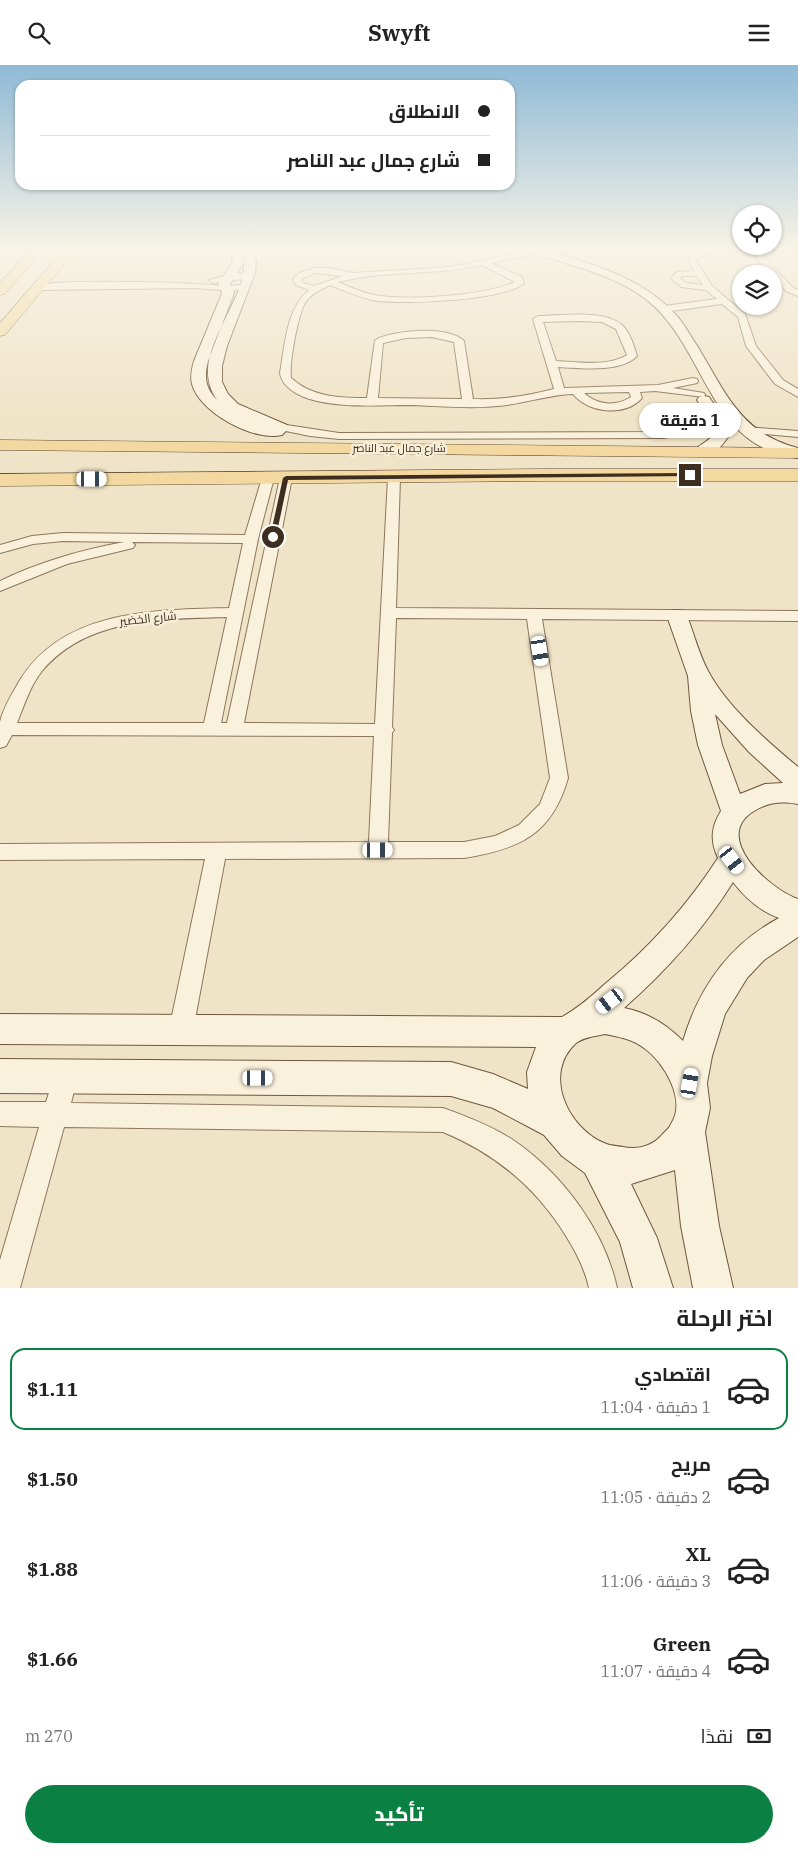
<!DOCTYPE html>
<html lang="ar">
<head>
<meta charset="utf-8">
<style>
	:root { --surface:#fff; --page:#f6f6f6; --text:#222; --muted:#767676; --line:#e0e0e0; --accent:#0b8043 }
	body { margin:0; font-family:"IBM Plex Serif",Cairo,serif; background:var(--page); color:var(--text); direction:rtl; height:100vh; display:flex; flex-direction:column; font-size:19px; white-space:nowrap }
	* { box-sizing:border-box; margin:0 }
	p { font-size:16px; color:var(--muted) }
	.icon { flex:none; width:28px; height:28px; fill:none; stroke:currentColor; stroke-width:2; stroke-linecap:round; stroke-linejoin:round }
	.map { position:relative; height:1223px; overflow:hidden; direction:ltr }
	.details { display:flex; flex-direction:column; background:var(--surface); flex:1 }
	.details>* { flex:none }
	.guide { position:absolute; left:15px; top:15px; width:500px; height:110px; border-radius:15px; box-shadow:0 1px 4px #0004; direction:rtl; display:grid; align-content:center; height:110px; padding:0 25px; background:var(--surface) }
	.fabs { position:absolute; left:732px; top:140px; display:grid; gap:10px }
	.fabs a { display:grid; place-items:center; width:50px; height:50px; border-radius:50%; background:var(--surface); box-shadow:0 1px 4px #0004; font-size:25px }
	.end { position:absolute; width:22px; height:22px; margin:-11px; border:6px solid #3d2e20; background:#fff; box-shadow:0 0 0 2px #fff }
	.from { border-radius:50% }
	.bubble { position:absolute; height:35px; border-radius:18px; background:var(--surface); box-shadow:0 1px 4px #0004; font-size:16px; font-weight:800; line-height:35px; text-align:center; direction:rtl }
	.car { position:absolute; width:15px; height:30px; margin:-15px -8px; border-radius:6px; box-shadow:0 0 4px 1px #0007; background:linear-gradient(#fff 24%,#345 0 40%,#fff 0 76%,#345 0 86%,#fff 0) }
	.guide b { display:flex; align-items:center; gap:18px; height:48px; font-size:19px }
	.guide b+b { border-top:1px solid var(--line) }
	.guide i { width:12px; height:12px; background:var(--text) }
	ul { padding:0; list-style:none }
	li { display:flex; align-items:center; gap:15px; height:82px; margin:0 10px 8px; padding:0 15px; border:2px solid transparent; border-radius:15px }
	li div { flex:1 }
	li b { display:block; font-size:19px }
	li em { font-style:normal; font-weight:800 }
	li.current { border-color:var(--accent) }
	li>.icon { width:45px; height:45px; stroke-width:1.5 }
	h2 { padding:0 25px; font-size:22px; line-height:60px }
	.pay { display:flex; align-items:center; gap:12px; height:55px; padding:0 25px; font-size:19px }
	.pay p { margin-inline-start:auto }
	.cta { display:flex; gap:10px; margin-top:auto; padding:10px 25px }
	.cta a { flex:1; height:58px; border-radius:30px; background:var(--accent); color:#fff; font-size:20px; font-weight:800; line-height:58px; text-align:center }
	header { display:flex; justify-content:space-between; align-items:center; height:65px; padding:0 25px; background:var(--surface); font-size:22px; font-weight:800 }
	.map>svg:first-child { display:block }
	.lines { fill:none; stroke-linecap:round; stroke-linejoin:round }
	.street-casing { stroke:#8d765c; stroke-width:2 }
	.secondary-casing { stroke:#6f573f; stroke-width:2 }
	.primary-casing { stroke:#5b4430; stroke-width:1 }
	.street { fill:#faf1dc; fill-rule:evenodd }
	.secondary { fill:#faf1dc; fill-rule:evenodd }
	.primary { fill:#f3d9a0; fill-rule:evenodd }
	.route { fill:#3d2e20 }
	.labels { text-anchor:middle; dominant-baseline:central; stroke-width:5; stroke-linejoin:round; paint-order:stroke }
	.far-street-label { font-size:11px; fill:#3d2e20; stroke:#f7eed8 }
	.street-label { font-size:12px; fill:#3d2e20; stroke:#f7eed8 }
</style>
</head>
<body>
<header><svg class="icon" aria-label="menu" viewBox="0 0 24 24"><path d="M4 6h16M4 12h16M4 18h16"/></svg>Swyft<svg class="icon" aria-label="search" viewBox="0 0 24 24"><circle cx="10" cy="10" r="6"/><path d="M15 15l6 6"/></svg></header>
<div class="map">
<svg width="798" height="1223" viewBox="0 0 798 1223">
	<rect width="100%" height="100%" fill="#f0e4c8"/>
	<g class="lines">
		<g class="street-casing">
			<path id="street" d="M540,182H567L536,187L532,185Z
				M717,182L798,183V187L758,185L792,222L798,225V231L786,226L774,212V209H770L749,185C733,185 709,183 696,195L712,221L745,249L756,281L783,315L798,324V332L775,319L746,281L738,252L722,239L664,247L659,244L664,241L717,234L706,225L681,222L671,213L677,207L694,206L688,195L695,188ZM682,211H697L703,220L686,218L680,213Z
				M528,186H531V190L491,198L522,212L524,218C504,236 405,239 377,236C361,233 345,226 330,220C322,224 313,228 307,235C298,246 289,299 291,313C312,332 339,333 367,333L375,275C393,265 448,260 464,276L473,334C501,335 527,331 554,324L533,254L538,251C561,251 604,244 622,260C630,267 634,281 637,291C621,308 579,303 558,302L564,323L658,320L693,313L697,314L698,316L697,318L673,323L704,328L705,330L704,332L655,326L640,327L642,333C625,352 588,348 573,329C547,330 523,339 497,341C470,344 441,341 413,340C382,340 348,343 317,336C303,333 282,324 280,308C285,280 286,244 309,225L296,220L293,214L299,208L315,203H330L353,208L450,202ZM482,200L515,217C484,231 408,236 374,230C361,227 349,222 338,217C385,205 434,211 482,200ZM315,208L343,211L314,221L303,218L301,214ZM580,256L602,257L616,264L627,290C608,302 577,297 556,296L543,257ZM432,272L454,277L462,334L378,333L383,278L406,273ZM629,327L631,332C616,342 597,340 584,328Z
				M235,208L248,209L252,212C249,214 221,216 213,218L209,215Z
				M137,217C167,217 197,219 227,221C234,221 244,218 249,222L233,226L196,223L39,225L35,222C44,215 120,217 137,217Z
				M717,352L723,355L721,357L692,368L663,373L339,374L310,371L276,364L274,362L280,359L339,368L663,367L686,363Z
				M745,362L798,366V372L741,367L739,365Z
				M268,409L274,413L258,474L221,658H227L280,413L286,409L292,413L244,658L375,659L388,413L394,409L400,413L396,543L798,546V556L542,554L568,713C552,770 519,784 464,793L225,794L193,965L189,973L181,976L173,973L169,965L205,794L0,795V779L369,777L374,671L12,670L6,681L0,683C0,675 0,665 0,657C3,643 13,627 20,615C64,544 155,545 229,543L243,478L132,477L135,480L133,483L67,499L0,526V516C39,497 81,485 124,477L63,476L33,479L0,488V480L32,471L63,468L245,470L262,413ZM227,552L204,658H17C24,641 30,621 42,606C87,552 163,554 227,552ZM396,553L527,554L550,713L540,739L519,760L495,771L464,777H388L392,668L394,665L392,662Z
				M66,999L75,1003L78,1011L71,1038L443,1043C468,1052 494,1062 516,1077C563,1110 605,1166 617,1223H589C585,1204 576,1187 566,1171C536,1122 496,1089 443,1067L64,1062L20,1223H0V1195L39,1062L0,1061V1037H46L57,1003Z"/>
		</g>
		<g class="secondary-casing">
			<path id="secondary" d="M227,182H238L242,187L244,197L230,219L234,226L233,231L208,296C204,312 205,323 217,335C182,285 261,230 241,182H251L256,195L255,208L227,281L222,301V317L228,329L238,339L287,360L289,363L282,370C254,377 199,347 192,319C190,311 192,303 194,296L221,231L222,226L218,219L233,197L231,188Z
				M521,182C544,182 565,191 587,198C621,209 653,224 677,251C684,259 690,270 696,279C725,326 739,368 798,383V393C712,383 707,292 655,242C628,216 590,206 556,195C546,192 529,189 521,182Z
				M704,331L709,332L711,335L725,355L730,369C722,381 712,395 695,390L693,387C698,380 707,378 714,369L709,355L697,335L699,332Z
				M677,545L684,546L687,551C694,569 699,589 708,606C727,642 767,676 798,702V739C782,736 768,737 754,746C711,772 769,824 798,834V872L764,895L747,913L725,949L712,991L707,1018L710,1043L705,1067L719,1161L733,1223H693L681,1161L675,1105L631,1119L657,1173L673,1223H633L620,1177L585,1108L562,1091L544,1070L531,1063L493,1043L451,1031L0,1028V994L451,997L493,1009L528,1024L527,1007L536,982L0,979V949L562,952C578,943 592,931 605,919C649,883 687,841 718,793C710,776 711,762 721,746L698,680L691,646L688,611L667,551L670,546ZM715,649L749,687L783,718L765,719L740,729L722,680ZM733,817C745,833 760,846 779,853C730,879 699,922 683,976C667,960 647,947 624,943C666,906 703,865 733,817ZM605,969C619,972 633,974 644,983C664,997 687,1035 671,1059C669,1064 664,1067 661,1071C652,1081 637,1085 623,1082C617,1081 610,1081 604,1078C568,1063 542,1009 576,978C584,972 596,971 605,969Z"/>
		</g>
		<g class="primary-casing">
			<path id="primary" d="M33,182H46L5,229L0,230V218Z
				M66,182H79L5,270L0,271V258Z
				M0,375L798,383V393L0,385Z
				M545,404H798V416H545L0,421V409Z"/>
		</g>
		<use href="#street" class="street"/>
		<use href="#secondary" class="secondary"/>
		<use href="#primary" class="primary"/>
	</g>
	<linearGradient id="sky" x2="0" y2="1"><stop stop-color="#8fbad6"/><stop offset="0.52" stop-color="#f8f3e6"/><stop offset="1" stop-color="#f8f3e6" stop-opacity="0"/></linearGradient>
	<rect width="798" height="353" fill="url(#sky)"/>
	<path class="route" d="M690,408L692,411L288,415L276,472L273,474L270,472L283,413L286,411Z"/>
	<g class="labels">
		<g class="far-street-label">
			<text x="399" y="383">شارع جمال عبد الناصر</text>
		</g>
		<g class="street-label">
			<text transform="translate(148 553) rotate(-6)">شارع الخضير</text>
		</g>
	</g>
</svg>
<div class="fabs">
<a><svg class="icon" aria-label="locate" viewBox="0 0 24 24"><circle cx="12" cy="12" r="6"/><path d="M12 2v4M12 18v4M2 12h4M18 12h4"/></svg></a>
<a><svg class="icon" aria-label="layers" viewBox="0 0 24 24"><path d="M12 4l9 5-9 5-9-5zM3 14l9 5 9-5"/></svg></a>
</div>
<i class="end from" style="left:273px;top:472px"></i>
<i class="end" style="left:690px;top:410px"></i>
<div class="bubble" style="left:639px;top:338px;width:102px">1 دقيقة</div>
<i class="car" style="left:92px;top:414px;rotate:90deg"></i>
<i class="car" style="left:540px;top:586px;rotate:171deg"></i>
<i class="car" style="left:378px;top:785px;rotate:90deg"></i>
<i class="car" style="left:732px;top:795px;rotate:143deg"></i>
<i class="car" style="left:610px;top:936px;rotate:233deg"></i>
<i class="car" style="left:258px;top:1013px;rotate:90deg"></i>
<i class="car" style="left:690px;top:1018px;rotate:10deg"></i>
<div class="guide">
<b><i class="from"></i>الانطلاق</b>
<b><i></i>شارع جمال عبد الناصر</b>
</div>
</div>
<section class="details">
<h2>اختر الرحلة</h2>
<ul>
<li class="current"><svg class="icon" aria-label="car" viewBox="0 0 24 24"><path d="M5 17H2v-5l4-1 3-4h7l3 4 3 1v5h-3M9 17h6M6 11h13"/><circle cx="7" cy="17" r="2"/><circle cx="17" cy="17" r="2"/></svg><div><b>اقتصادي</b><p>1 دقيقة · 11:04</p></div><em>$1.11</em></li>
<li><svg class="icon" aria-label="car" viewBox="0 0 24 24"><path d="M5 17H2v-5l4-1 3-4h7l3 4 3 1v5h-3M9 17h6M6 11h13"/><circle cx="7" cy="17" r="2"/><circle cx="17" cy="17" r="2"/></svg><div><b>مريح</b><p>2 دقيقة · 11:05</p></div><em>$1.50</em></li>
<li><svg class="icon" aria-label="car" viewBox="0 0 24 24"><path d="M5 17H2v-5l4-1 3-4h7l3 4 3 1v5h-3M9 17h6M6 11h13"/><circle cx="7" cy="17" r="2"/><circle cx="17" cy="17" r="2"/></svg><div><b>XL</b><p>3 دقيقة · 11:06</p></div><em>$1.88</em></li>
<li><svg class="icon" aria-label="car" viewBox="0 0 24 24"><path d="M5 17H2v-5l4-1 3-4h7l3 4 3 1v5h-3M9 17h6M6 11h13"/><circle cx="7" cy="17" r="2"/><circle cx="17" cy="17" r="2"/></svg><div><b>Green</b><p>4 دقيقة · 11:07</p></div><em>$1.66</em></li>
</ul>
<div class="pay"><svg class="icon" aria-label="cash" viewBox="0 0 24 24"><path d="M3 7h18v10H3z"/><circle cx="12" cy="12" r="2"/></svg>نقدًا<p>270 m</p></div>
<div class="cta"><a>تأكيد</a></div>
</section>
</body>
</html>
